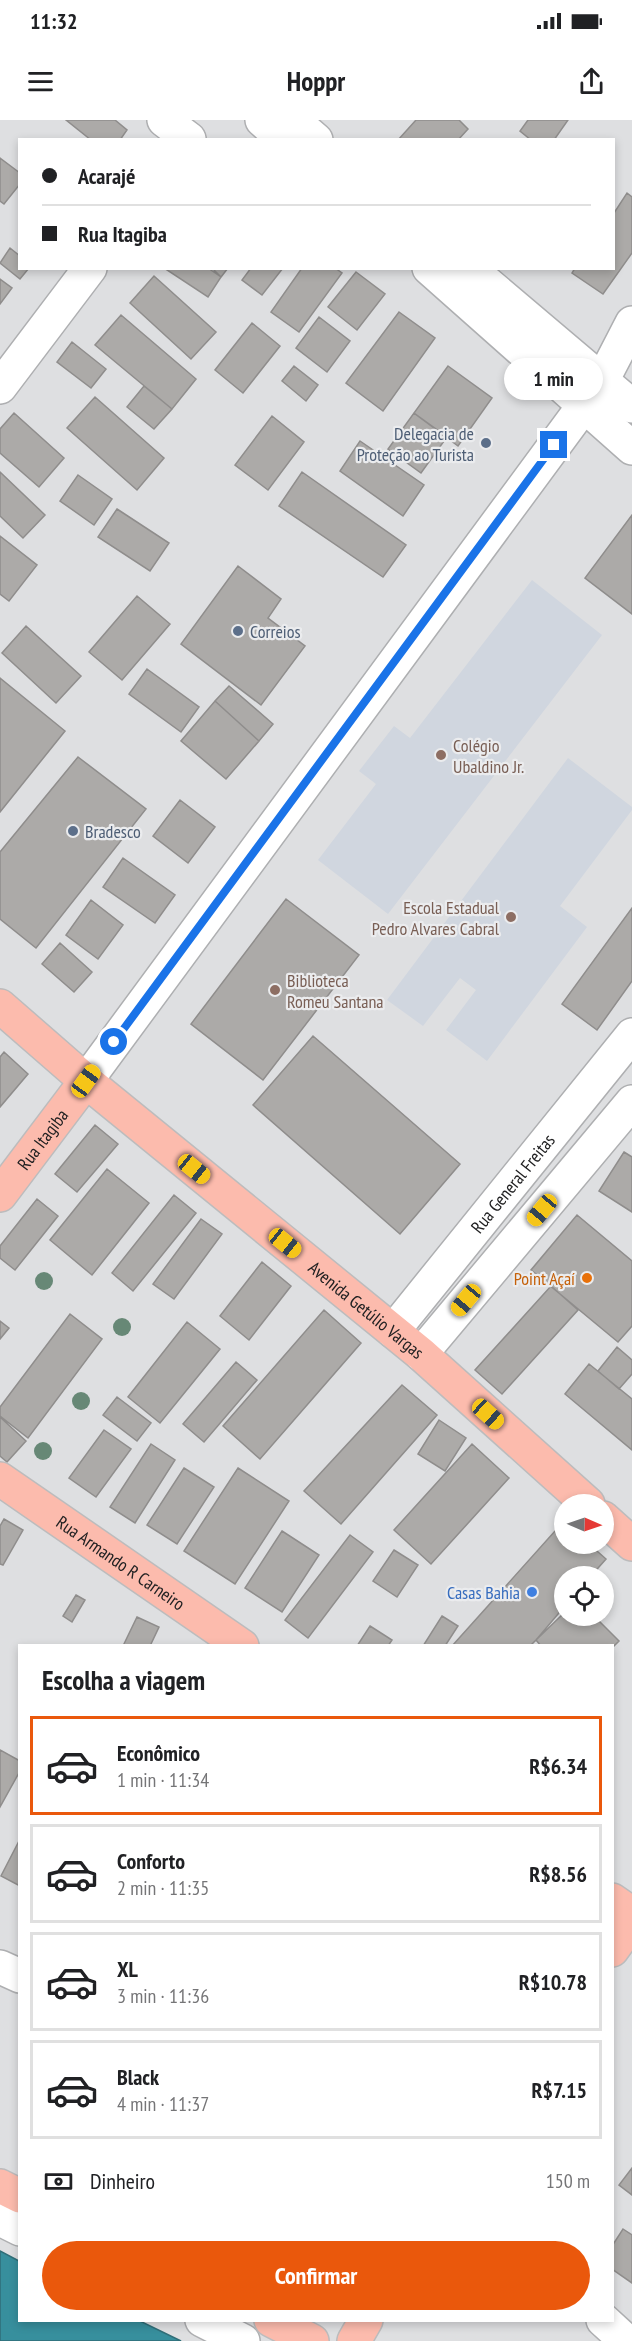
<!DOCTYPE html>
<html lang="pt">
<head>
<meta charset="utf-8">
<style>
	:root { --surface:#fff; --page:#f2f2f2; --text:#202124; --muted:#757577; --line:#e0e0e0; --accent:#ea580c }
	body { margin:0; font-family:"PT Sans Narrow",sans-serif; background:var(--page); color:var(--text); height:100vh; display:flex; flex-direction:column; font-size:22px; white-space:nowrap }
	* { box-sizing:border-box; margin:0 }
	p { font-size:20px; color:var(--muted) }
	.icon { flex:none; width:33px; height:33px; fill:none; stroke:currentColor; stroke-width:2; stroke-linecap:round; stroke-linejoin:round }
	.map { position:relative; flex:1; overflow:hidden }
	.side { position:absolute; left:18px; top:1524px; width:596px; height:678px; display:flex; flex-direction:column; background:var(--surface); border-radius:0px; box-shadow:0 3px 9px #0003 }
	.side>* { flex:none }
	.guide { position:absolute; left:18px; top:18px; width:597px; height:132px; border-radius:0px; box-shadow:0 3px 9px #0003; display:grid; align-content:center; height:132px; padding:0 24px; background:var(--surface) }
	.needle { width:39px; rotate:92deg }
	.fabs { position:absolute; left:554px; top:1374px; display:grid; gap:12px }
	.fabs a { display:grid; place-items:center; width:60px; height:60px; border-radius:50%; background:var(--surface); box-shadow:0 3px 9px #0003; font-size:30px }
	.end { position:absolute; width:27px; height:27px; margin:-14px; border:8px solid #1a73e8; background:#fff; box-shadow:0 0 0 3px #fff }
	.from { border-radius:50% }
	.bubble { position:absolute; height:42px; border-radius:21px; background:var(--surface); box-shadow:0 3px 9px #0003; font-size:20px; font-weight:700; line-height:42px; text-align:center }
	.car { position:absolute; width:18px; height:36px; margin:-18px -9px; border-radius:8px; box-shadow:0 0 4px 2px #0007; background:linear-gradient(#f5c518 24%,#345 0 40%,#f5c518 0 76%,#345 0 86%,#f5c518 0) }
	.guide b { display:flex; align-items:center; gap:21px; height:57px; font-size:22px }
	.guide b+b { border-top:2px solid var(--line) }
	.guide i { width:15px; height:15px; background:var(--text) }
	ul { padding:0; list-style:none }
	li { display:flex; align-items:center; gap:18px; height:99px; margin:0 12px 9px; padding:0 12px; border:3px solid var(--line); border-radius:0px }
	li div { flex:1 }
	li b { display:block; font-size:22px }
	li em { font-style:normal; font-weight:700 }
	li.current { border-color:var(--accent) }
	li>.icon { width:54px; height:54px; stroke-width:1.5 }
	h2 { padding:0 24px; font-size:27px; line-height:72px }
	.pay { display:flex; align-items:center; gap:15px; height:66px; padding:0 24px; font-size:22px }
	.pay p { margin-inline-start:auto }
	.button { display:flex; gap:12px; margin-top:auto; padding:12px 24px }
	.button a { flex:1; height:69px; border-radius:36px; background:var(--accent); color:#fff; font-size:24px; font-weight:700; line-height:69px; text-align:center }
	.status { display:flex; justify-content:space-between; align-items:center; height:42px; padding:0 30px; background:var(--surface); direction:ltr }
	.status svg { height:16px; fill:currentColor }
	header { display:flex; justify-content:space-between; align-items:center; height:78px; padding:0 24px; background:var(--surface); font-size:27px; font-weight:700 }
	.map>svg:first-child { display:block }
	.built { fill:#d0d6df }
	.water { fill:#378f9d; stroke:#306e78; stroke-width:1.5 }
	.building { fill:#acaaa8; stroke:#8f8d8c; stroke-width:1.5 }
	.lines { fill:none; stroke-linecap:round; stroke-linejoin:round }
	.minor-casing { stroke:#aeafb1; stroke-width:36 }
	.major-casing { stroke:#bcbcbd; stroke-width:36 }
	.minor { stroke:#fff; stroke-width:33 }
	.major { stroke:#fcbbad; stroke-width:33 }
	.tree { fill:#678876 }
	.route { stroke:#1a73e8; stroke-width:8 }
	.service-dot { fill:#5c6f8a; stroke:#ebecee; stroke-width:2 }
	.education-dot { fill:#8d6e63; stroke:#ebecee; stroke-width:2 }
	.food-dot { fill:#e8710a; stroke:#ebecee; stroke-width:2 }
	.shop-dot { fill:#3f7fe0; stroke:#ebecee; stroke-width:2 }
	.labels { text-anchor:middle; dominant-baseline:central; stroke-width:4.5; stroke-linejoin:round; paint-order:stroke }
	.service-label { font-size:18px; fill:#4e5e75; stroke:#ebecee; text-anchor:start }
	.education-label { font-size:18px; fill:#785e54; stroke:#ebecee; text-anchor:start }
	.street-label { font-size:18px; fill:#212122; stroke:#ebecee }
	.food-label { font-size:18px; fill:#c56008; stroke:#ebecee; text-anchor:end }
	.shop-label { font-size:18px; fill:#366cbe; stroke:#ebecee; text-anchor:end }
</style>
</head>
<body>
<div class="status"><b>11:32</b><svg viewBox="0 0 49 12"><path d="M0 12V9h3v3zM5 12V6h3v6zM10 12V3h3v9zM15 12V0h3v12zM26 1h20v11H26zM47 4h2v5h-2z"/></svg></div>
<header><svg class="icon" aria-label="menu" viewBox="0 0 24 24"><path d="M4 6h16M4 12h16M4 18h16"/></svg>Hoppr<svg class="icon" aria-label="share" viewBox="0 0 24 24"><path d="M12 15V3M7 8l5-5 5 5M5 13v7h14v-7"/></svg></header>
<div class="map">
<svg width="632" height="2221" viewBox="0 0 632 2221">
	<rect width="100%" height="100%" fill="#dedfe1"/>
	<path class="built" d="M532,460L602,515L388,794L318,740L376,664L359,651L394,606L410,618Z
		M568,638L632,687V690L560,786L587,807L487,941L446,910L476,870L460,858L423,906L387,880Z"/>
	<path class="water" d="M0,2131L19,2141L20,2200L140,2201L181,2221H0Z"/>
	<path class="building" d="M66,0H115L127,10L120,20H91Z
		M416,0H459L468,9L458,20H398Z
		M528,0H568L554,20H531L520,11Z
		M0,38L20,53V64L4,84L0,81Z
		M627,73L632,77V133L603,174L572,153L575,148H614V93Z
		M10,128L20,136V148H29L20,159L0,143Z
		M164,148H208L221,157L208,177Z
		M212,148H228L221,157Z
		M251,148H283L262,175L242,160Z
		M302,148H335L342,153L299,212L271,192Z
		M356,152L385,174L357,210L328,187Z
		M154,156L216,212L191,239L130,183Z
		M0,159L12,168L0,184Z
		M399,192L435,218L383,291L346,263Z
		M121,195L196,259L172,289L95,225Z
		M319,197L350,221L327,252L296,228Z
		M252,203L280,226L243,273L215,250Z
		M72,222L106,249L91,268L57,242Z
		M294,246L318,265L306,281L282,261Z
		M448,246L492,278L458,326L414,293Z
		M144,266L172,289L154,309L127,287Z
		M95,277L164,338L137,370L67,308Z
		M14,293L64,338L39,367L0,333V309Z
		M414,293L447,317L421,353L388,329Z
		M272,296L304,322L268,370L235,345Z
		M360,321L424,365L403,396L340,351Z
		M0,352L45,395L23,418L0,396Z
		M302,352L406,425L383,457L279,386Z
		M78,355L112,379L94,405L60,381Z
		M117,389L169,423L150,451L98,417Z
		M632,395V494L585,458Z
		M0,416L37,445L9,481L0,474Z
		M238,446L281,479L268,498L305,526L261,585L181,524Z
		M137,476L170,504L122,560L89,532Z
		M26,506L81,556L56,583L2,533Z
		M147,549L199,587L181,612L129,574Z
		M0,558L65,611L0,692Z
		M229,566L273,604L259,621L215,581Z
		M215,581L259,621L226,659L181,621Z
		M78,637L146,689L36,828L0,799V732Z
		M180,680L215,707L188,743L153,716Z
		M123,738L175,775L155,803L103,767Z
		M286,779L359,835L263,960L191,904Z
		M91,780L123,805L98,839L66,815Z
		M632,788V861L597,910L562,884Z
		M60,823L92,852L74,872L42,844Z
		M313,916L460,1044L400,1114L253,985Z
		M4,932L28,954L0,987V937Z
		M95,1005L118,1024L77,1072L55,1054Z
		M624,1032L632,1037V1092L599,1071Z
		M107,1049L149,1083L92,1155L50,1120Z
		M174,1075L196,1093L133,1171L112,1153Z
		M37,1079L58,1096L15,1150L0,1138V1126Z
		M577,1095L632,1141V1206L618,1222L531,1150Z
		M201,1099L222,1114L174,1179L153,1164Z
		M262,1142L291,1166L249,1220L220,1196Z
		M551,1166L578,1190L502,1274L475,1250Z
		M324,1190L361,1223L260,1339L223,1306Z
		M70,1194L102,1219L28,1318L0,1296V1287Z
		M0,1201L9,1208L0,1219Z
		M187,1202L220,1229L160,1303L128,1277Z
		M617,1227L632,1240V1254L619,1269L598,1251Z
		M236,1242L257,1260L204,1322L183,1304Z
		M589,1244L632,1279V1330L565,1274Z
		M402,1265L437,1295L341,1404L304,1371Z
		M117,1277L151,1303L137,1321L103,1295Z
		M0,1297L26,1321L7,1342L0,1336Z
		M439,1300L466,1318L445,1351L418,1334Z
		M104,1310L131,1329L96,1377L69,1358Z
		M151,1324L175,1340L135,1403L110,1387Z
		M472,1324L509,1358L431,1444L394,1410Z
		M184,1348L214,1367L177,1424L147,1405Z
		M238,1348L289,1381L235,1464L184,1431Z
		M4,1399L23,1410L3,1445L0,1444V1406Z
		M564,1401V1424H589L606,1439L591,1456H564V1487L536,1520L530,1526H452Z
		M282,1411L319,1435L282,1492L245,1468Z
		M350,1415L373,1432L308,1518L285,1500Z
		M394,1430L418,1445L397,1477L373,1461Z
		M76,1475L85,1480L72,1502L63,1496Z
		M564,1493V1496H594L619,1521L612,1528V1526H541L536,1520Z
		M442,1496L458,1506L445,1526H423Z
		M137,1497L159,1507L150,1526H123Z
		M370,1506L392,1520L388,1526H357Z
		M0,1630L20,1641V1651L0,1687Z
		M20,1719V1766L1,1756Z
		M632,2048V2075L619,2065Z
		M623,2109L632,2115V2163L612,2149V2126Z"/>
	<g class="lines">
		<g class="minor-casing">
			<g id="minor">
				<path d="M164,0L189,19"/>
				<path d="M262,0L284,20"/>
				<path d="M293,0L316,20"/>
				<path d="M429,148L632,328"/>
				<path d="M469,148L632,286"/>
				<path d="M0,267L90,148"/>
				<path d="M86,961L602,261L632,203"/>
				<path id="s1" d="M393,1211L632,915"/>
				<path d="M421,1234L632,982"/>
				<path d="M0,1847L20,1856"/>
				<path d="M0,2099L20,2109"/>
				<path d="M202,2200L243,2221"/>
				<path d="M603,2200L626,2221"/>
			</g>
		</g>
		<g class="major-casing">
			<g id="major">
				<path id="s2" d="M0,886L86,961L421,1234L588,1384"/>
				<path id="s3" d="M0,1075L86,961"/>
				<path id="s4" d="M0,1359L242,1526"/>
				<path d="M603,1398L632,1424"/>
				<path d="M612,1780L632,1794"/>
				<path d="M612,1830L632,1802"/>
				<path d="M0,2066L20,2076"/>
				<path d="M271,2200L312,2221"/>
				<path d="M354,2221L366,2200"/>
			</g>
		</g>
		<use href="#minor" class="minor"/>
		<use href="#major" class="major"/>
	</g>
	<g class="tree">
		<circle cx="44" cy="1161" r="9"/>
		<circle cx="122" cy="1207" r="9"/>
		<circle cx="81" cy="1281" r="9"/>
		<circle cx="43" cy="1331" r="9"/>
	</g>
	<g class="lines">
		<path class="route" d="M114,922L554,325"/>
	</g>
	<g class="service-dot">
		<circle cx="486" cy="323" r="6"/>
		<circle cx="238" cy="511" r="6"/>
		<circle cx="73" cy="711" r="6"/>
	</g>
	<g class="education-dot">
		<circle cx="441" cy="635" r="6"/>
		<circle cx="511" cy="797" r="6"/>
		<circle cx="275" cy="870" r="6"/>
	</g>
	<circle class="food-dot" cx="587" cy="1158" r="6"/>
	<circle class="shop-dot" cx="532" cy="1472" r="6"/>
	<g class="labels">
		<g class="service-label">
			<text x="474" y="313" text-anchor="end">Delegacia de<tspan x="474" dy="21">Proteção ao Turista</tspan></text>
			<text x="250" y="511">Correios</text>
			<text x="85" y="711">Bradesco</text>
		</g>
		<g class="education-label">
			<text x="453" y="625">Colégio<tspan x="453" dy="21">Ubaldino Jr.</tspan></text>
			<text x="499" y="787" text-anchor="end">Escola Estadual<tspan x="499" dy="21">Pedro Alvares Cabral</tspan></text>
			<text x="287" y="860">Biblioteca<tspan x="287" dy="21">Romeu Santana</tspan></text>
		</g>
		<g class="street-label">
			<text stroke="none"><textPath href="#s3" startOffset="70">Rua Itagiba</textPath></text>
			<text stroke="none"><textPath href="#s1" startOffset="190">Rua General Freitas</textPath></text>
			<text stroke="none"><textPath href="#s2" startOffset="476">Avenida Getúlio Vargas</textPath></text>
			<text stroke="none"><textPath href="#s4" startOffset="147">Rua Armando R Carneiro</textPath></text>
		</g>
		<g class="food-label">
			<text x="575" y="1158">Point Açaí</text>
		</g>
		<g class="shop-label">
			<text x="520" y="1472">Casas Bahia</text>
		</g>
	</g>
</svg>
<div class="fabs">
<a><svg class="needle" viewBox="-14 -14 28 28"><path d="M0-13l5 13h-10z" fill="#e53935"/><path d="M0 13l5-13h-10z" fill="#757577"/></svg></a>
<a><svg class="icon" aria-label="locate" viewBox="0 0 24 24"><circle cx="12" cy="12" r="6"/><path d="M12 2v4M12 18v4M2 12h4M18 12h4"/></svg></a>
</div>
<i class="end from" style="left:114px;top:922px"></i>
<i class="end" style="left:554px;top:325px"></i>
<div class="bubble" style="left:504px;top:238px;width:99px">1 min</div>
<i class="car" style="left:86px;top:961px;rotate:36deg"></i>
<i class="car" style="left:194px;top:1049px;rotate:129deg"></i>
<i class="car" style="left:542px;top:1090px;rotate:220deg"></i>
<i class="car" style="left:285px;top:1123px;rotate:129deg"></i>
<i class="car" style="left:466px;top:1180px;rotate:220deg"></i>
<i class="car" style="left:488px;top:1294px;rotate:132deg"></i>
<div class="guide">
<b><i class="from"></i>Acarajé</b>
<b><i></i>Rua Itagiba</b>
</div>
<section class="side">
<h2>Escolha a viagem</h2>
<ul>
<li class="current"><svg class="icon" aria-label="car" viewBox="0 0 24 24"><path d="M5 17H2v-5l4-1 3-4h7l3 4 3 1v5h-3M9 17h6M6 11h13"/><circle cx="7" cy="17" r="2"/><circle cx="17" cy="17" r="2"/></svg><div><b>Econômico</b><p>1 min · 11:34</p></div><em>R$6.34</em></li>
<li><svg class="icon" aria-label="car" viewBox="0 0 24 24"><path d="M5 17H2v-5l4-1 3-4h7l3 4 3 1v5h-3M9 17h6M6 11h13"/><circle cx="7" cy="17" r="2"/><circle cx="17" cy="17" r="2"/></svg><div><b>Conforto</b><p>2 min · 11:35</p></div><em>R$8.56</em></li>
<li><svg class="icon" aria-label="car" viewBox="0 0 24 24"><path d="M5 17H2v-5l4-1 3-4h7l3 4 3 1v5h-3M9 17h6M6 11h13"/><circle cx="7" cy="17" r="2"/><circle cx="17" cy="17" r="2"/></svg><div><b>XL</b><p>3 min · 11:36</p></div><em>R$10.78</em></li>
<li><svg class="icon" aria-label="car" viewBox="0 0 24 24"><path d="M5 17H2v-5l4-1 3-4h7l3 4 3 1v5h-3M9 17h6M6 11h13"/><circle cx="7" cy="17" r="2"/><circle cx="17" cy="17" r="2"/></svg><div><b>Black</b><p>4 min · 11:37</p></div><em>R$7.15</em></li>
</ul>
<div class="pay"><svg class="icon" aria-label="cash" viewBox="0 0 24 24"><path d="M3 7h18v10H3z"/><circle cx="12" cy="12" r="2"/></svg>Dinheiro<p>150 m</p></div>
<div class="button"><a>Confirmar</a></div>
</section>
</div>
</body>
</html>
